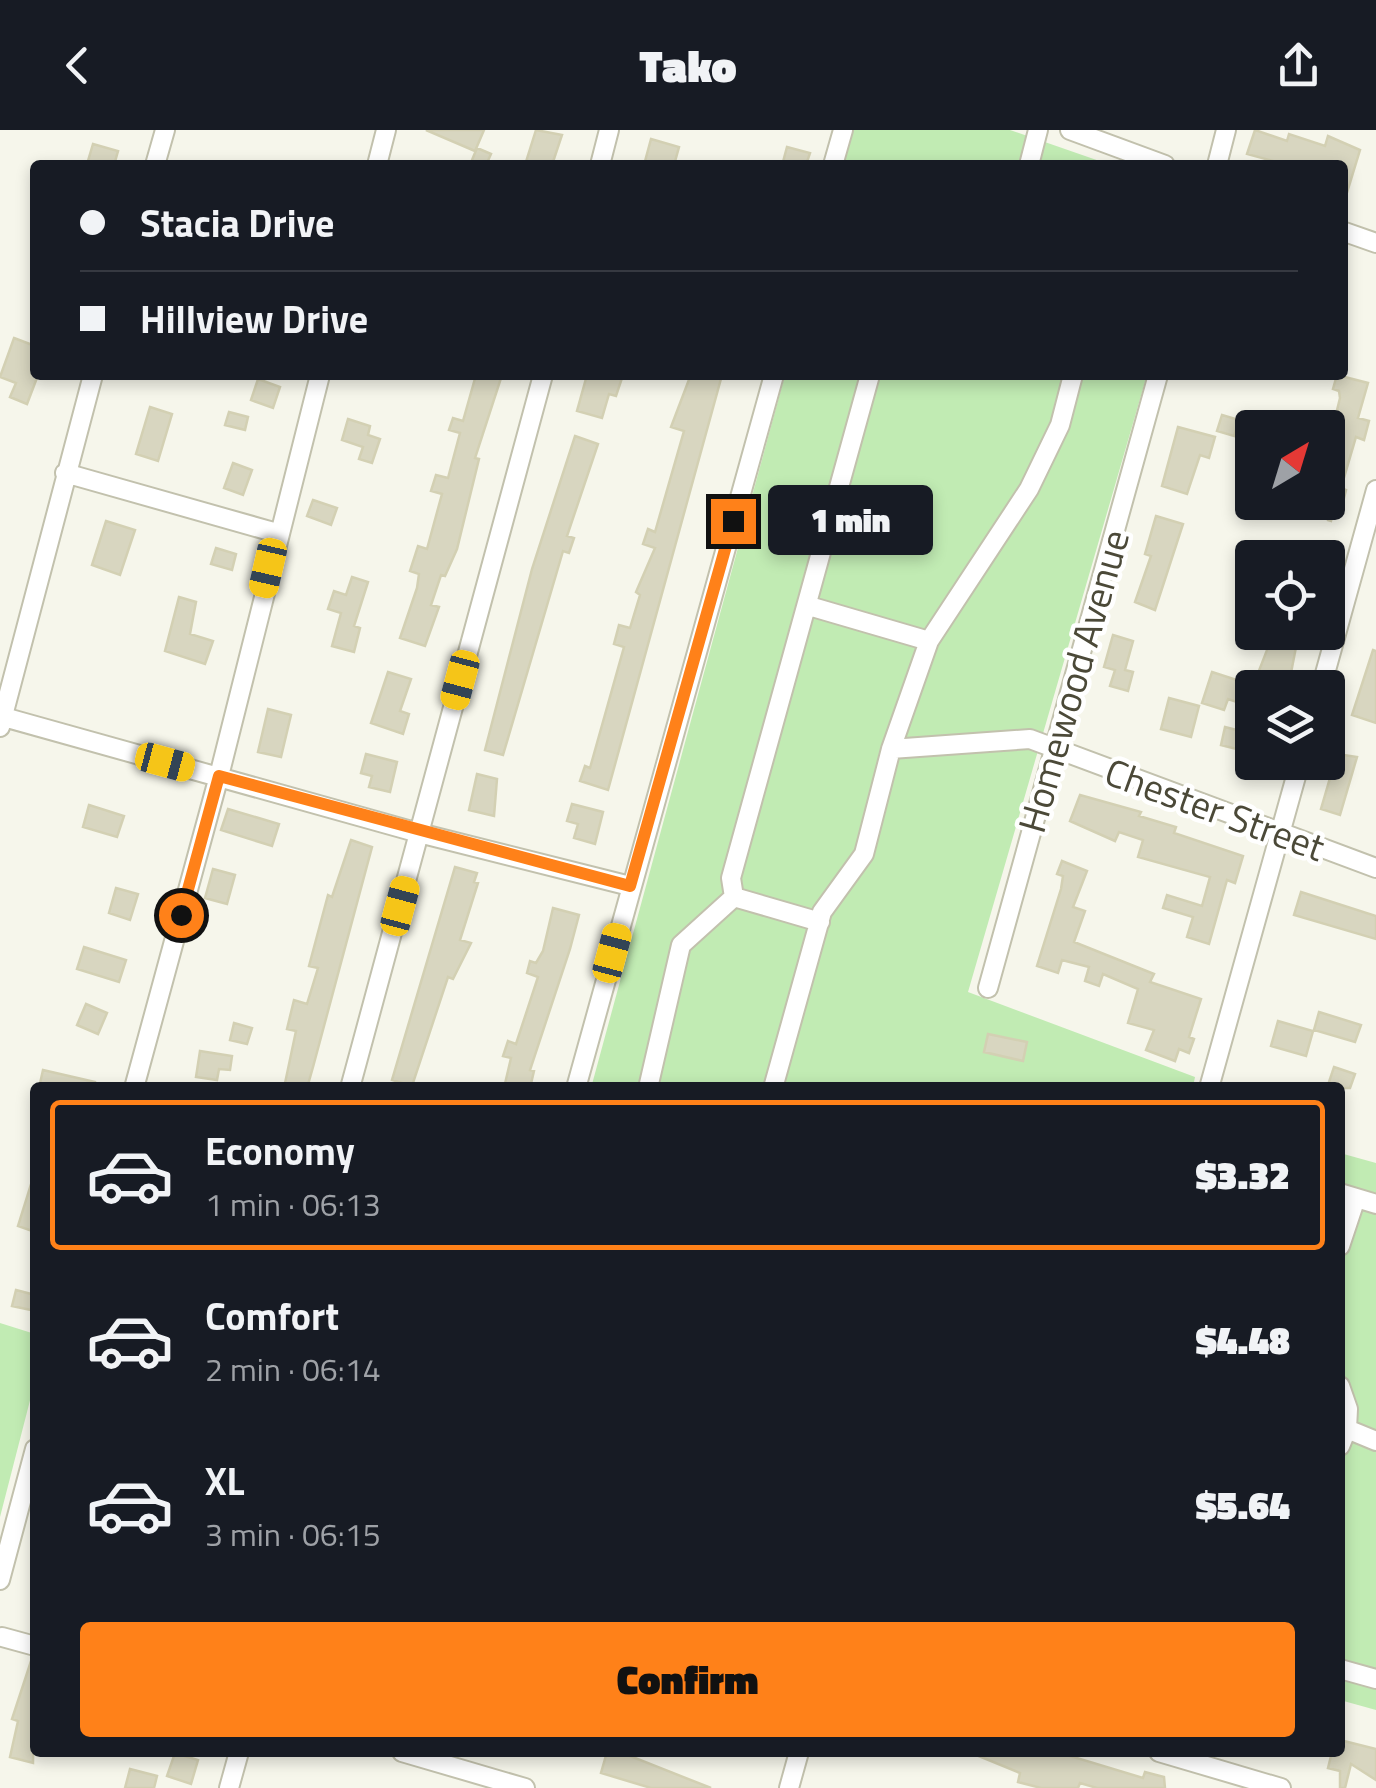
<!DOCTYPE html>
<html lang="en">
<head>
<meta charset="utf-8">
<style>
	:root { --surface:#171b24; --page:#20242c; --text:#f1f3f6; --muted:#9ea1a6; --line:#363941; --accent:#ff8119 }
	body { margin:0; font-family:"Titillium Web",sans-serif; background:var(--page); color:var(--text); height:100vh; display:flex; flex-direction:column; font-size:38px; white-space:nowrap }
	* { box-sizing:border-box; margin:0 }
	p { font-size:32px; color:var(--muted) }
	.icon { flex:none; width:55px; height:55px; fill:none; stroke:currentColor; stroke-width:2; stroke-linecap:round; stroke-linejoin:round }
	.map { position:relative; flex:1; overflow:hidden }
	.drawer { position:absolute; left:30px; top:952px; width:1315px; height:675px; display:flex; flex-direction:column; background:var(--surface); border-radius:10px; box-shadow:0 5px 15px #0003 }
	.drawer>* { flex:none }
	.guide { position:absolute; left:30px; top:30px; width:1318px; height:220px; border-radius:10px; box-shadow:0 5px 15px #0003; display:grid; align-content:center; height:220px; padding:0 50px; background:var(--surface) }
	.needle { width:65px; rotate:38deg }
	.controls { position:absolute; left:1235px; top:280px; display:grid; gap:20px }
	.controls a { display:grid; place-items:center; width:110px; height:110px; border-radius:10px; background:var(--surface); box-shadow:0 5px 15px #0003; font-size:50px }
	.end { position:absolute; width:45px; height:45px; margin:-22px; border:12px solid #ff8119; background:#111; box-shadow:0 0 0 5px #111 }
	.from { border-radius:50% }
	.bubble { position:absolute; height:70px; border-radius:10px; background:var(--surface); box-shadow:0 5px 15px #0003; font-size:32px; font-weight:800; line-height:70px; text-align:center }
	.car { position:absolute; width:30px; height:60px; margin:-30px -15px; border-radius:12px; box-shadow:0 0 8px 2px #0007; background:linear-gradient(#f5c518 24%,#345 0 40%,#f5c518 0 76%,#345 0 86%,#f5c518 0) }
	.guide b { display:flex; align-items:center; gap:35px; height:95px; font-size:38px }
	.guide b+b { border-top:2px solid var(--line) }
	.guide i { width:25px; height:25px; background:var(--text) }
	ul { padding:18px 0 0; list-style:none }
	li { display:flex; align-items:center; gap:30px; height:150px; margin:0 20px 15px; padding:0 30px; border:5px solid transparent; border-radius:10px }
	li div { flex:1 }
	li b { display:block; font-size:38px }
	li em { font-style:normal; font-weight:800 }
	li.active { border-color:var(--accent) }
	li>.icon { width:90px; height:90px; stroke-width:1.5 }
	.action { display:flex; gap:20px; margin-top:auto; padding:20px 50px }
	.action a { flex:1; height:115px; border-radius:10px; background:var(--accent); color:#111; font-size:40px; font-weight:800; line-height:115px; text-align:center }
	header { display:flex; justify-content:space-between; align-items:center; height:130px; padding:0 50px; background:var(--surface); font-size:45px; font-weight:800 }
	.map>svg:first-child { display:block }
	.green { fill:#c1ebb3 }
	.building { fill:#d8d6c0; stroke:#d3d0b3; stroke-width:2.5 }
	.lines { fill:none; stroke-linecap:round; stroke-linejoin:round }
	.minor-casing { stroke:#c2c1ad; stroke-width:22 }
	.minor { stroke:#fff; stroke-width:18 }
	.route { stroke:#ff8119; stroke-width:12 }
	.labels { text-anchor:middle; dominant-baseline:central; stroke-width:9; stroke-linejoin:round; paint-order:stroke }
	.street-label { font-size:38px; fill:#4b4938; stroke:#fff }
</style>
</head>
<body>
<header><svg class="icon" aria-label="back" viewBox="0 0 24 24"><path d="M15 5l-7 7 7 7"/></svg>Tako<svg class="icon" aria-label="share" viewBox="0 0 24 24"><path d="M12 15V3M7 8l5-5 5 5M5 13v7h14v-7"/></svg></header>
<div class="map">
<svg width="1376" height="1658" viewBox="0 0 1376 1658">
	<rect width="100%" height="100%" fill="#f6f6eb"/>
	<path class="green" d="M852,0H1010L1111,35H843Z
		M785,245H1147L968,862L1195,947L1193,957L591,958Z
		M1340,1023L1376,1033V1580L1340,1570Z
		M0,1193L35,1204V1251L0,1387Z"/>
	<path class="building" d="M426,0H484L475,21Z
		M536,0L562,5L552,35H525Z
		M1255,0L1287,11L1289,4L1325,16L1328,6L1360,20L1346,66L1342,35H1288L1247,24Z
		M651,9L679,17L674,35H644Z
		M93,14L118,21L114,35L88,31Z
		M787,17L810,23L806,35L783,32Z
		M477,18L491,24L486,35H470Z
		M14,208L35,216L38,245L27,274L10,267L16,253L0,247Z
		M476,245H502L475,328L479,329L457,419L445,446L441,445L431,475L439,477L425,516L400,508L417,458L419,444L410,441L418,416L427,419L442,364L431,361L436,345L448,348L460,303L449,300L453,288L463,291Z
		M587,245H623L616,266L609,264L602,288L577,281Z
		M695,245H722L608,660L580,651L585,636L590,638L624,517L614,514L619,495L630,498L640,465L636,462L655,418L643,414L648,399L655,402L684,301L671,297L690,247Z
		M1337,245L1368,253L1358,288L1369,291L1364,310L1356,307L1341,358L1346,360L1341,380L1335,378L1331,391L1328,390V317L1340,268L1339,261L1333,259Z
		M258,249L280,257L273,278L251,270Z
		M150,277L172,284L158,331L136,324Z
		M229,282L248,287L245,300L225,295Z
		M1222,285L1239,290L1234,306L1217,301Z
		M348,289L370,296L368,305L380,309L372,333L359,329L363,317L342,310Z
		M1178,297L1215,307L1209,328L1200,325L1187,364L1162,356Z
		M575,306L598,314L567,406L574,408L569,423L563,421L503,625L485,620L532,439Z
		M233,333L252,340L243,365L224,358Z
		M313,370L337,378L331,395L307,386Z
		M1156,386L1183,394L1155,480L1135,472L1151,426L1145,424Z
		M106,391L135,400L120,445L92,435Z
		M216,418L236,424L232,440L211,434Z
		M352,447L368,452L354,496L360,498L354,522L332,516L341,483L328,479L334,461L346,465Z
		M179,467L196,472L190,504L213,511L205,534L165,521Z
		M1274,502H1299L1288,558L1255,551Z
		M1113,505L1133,511L1125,540L1133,542L1128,561L1110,556L1115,540L1104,537Z
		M1373,520L1376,521V593L1352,585Z
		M388,542L411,549L400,581L409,584L403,604L371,593Z
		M1212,542L1252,555V577L1228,569L1224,580L1202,573Z
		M1169,568L1199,576L1191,607L1161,599Z
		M268,579L291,585L281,627L258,622Z
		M1225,597L1252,604V623L1221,615Z
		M366,624L397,632L390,662L369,657L372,646L361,643Z
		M1337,624L1357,627L1340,685L1321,679Z
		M477,644L497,649L494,686L469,680Z
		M1080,665L1141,682L1139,686L1176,697L1174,703L1243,726L1235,753L1227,750L1209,814L1187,807L1193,787L1163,778L1167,765L1202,776L1210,747L1138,727L1143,710L1119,702L1115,711L1070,691Z
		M572,674L603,682L595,714L574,708L578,694L567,691Z
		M89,675L124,686L117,707L83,697Z
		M228,679L279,694L272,716L221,700Z
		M351,710L372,717L313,937L307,958H284L296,901L287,899L294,870L307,874L318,838L309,836L328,765L332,767Z
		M1062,731L1087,741L1073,777L1085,781L1074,812L1154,844L1150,852L1201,869L1189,907L1194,909L1189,923L1179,919L1175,931L1146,920L1154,900L1128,893L1138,859L1103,844L1099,856L1085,851L1089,837L1062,830L1058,843L1037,836L1061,759L1063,746L1057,744Z
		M455,737L477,743L474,752L478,753L460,810L471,813L453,849L448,847L412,956L392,950Z
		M213,739L235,745L227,774L205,768Z
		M116,758L138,764L130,790L109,783Z
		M1301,762L1376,786V809L1294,785Z
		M553,778L579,785L570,819L530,940L534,941L530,958H504L511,928L503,926L508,911L516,914L538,847L527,843L530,831L536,833L543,821Z
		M84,817L126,830L119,852L77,839Z
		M86,874L107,883L98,904L77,895Z
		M1319,882L1361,895L1355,912L1314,900Z
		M1278,891L1313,901L1306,926L1271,916Z
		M234,893L252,898L247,914L230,910Z
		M988,904L1027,912L1023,931L984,922Z
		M200,921L232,926L230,940L219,939L217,950L196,947Z
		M1334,937L1355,944L1350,958H1327Z
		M43,940L95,952V958H39Z
		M32,1051L35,1052V1102L18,1096Z
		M16,1160L35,1165L31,1180L12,1176Z
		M32,1528H35L33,1633L10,1627L18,1591L12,1589Z
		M1340,1610L1376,1619V1650L1351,1634L1345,1658H1340V1641L1328,1638L1332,1622H1340Z
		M607,1622H631L630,1626L711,1658H651L601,1643Z
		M969,1622H1057L1143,1648L1145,1642L1164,1647L1165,1658H1097L1080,1653L1078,1658H1041L1018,1652L1020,1643Z
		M175,1623L198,1630L191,1654L167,1646Z
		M130,1639L157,1646L154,1658H125Z"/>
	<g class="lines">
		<g class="minor-casing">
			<path id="minor" d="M1070,0L1165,35
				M155,35L165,0
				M377,35L386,0
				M600,35L609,0
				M833,35L843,0
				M1029,35L1038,0
				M1217,35L1226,0
				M1342,101L1376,113
				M65,343L277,403
				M809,476L929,511
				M1321,558L1376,360
				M0,586L419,703L630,756
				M0,597L93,245
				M891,619L1030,609L1376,738
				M734,767L820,792
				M988,858L1158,245
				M134,958L219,646L320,245
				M350,958L543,245
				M576,958L774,245
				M648,958L681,815L734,767L731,748L870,245
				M773,958L822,782L864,724L891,619L929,511L1029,359L1060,295L1073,245
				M1209,958L1300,632
				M1340,1063L1376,1074
				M1340,1116L1356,1068
				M1340,1256L1348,1279L1347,1299
				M1340,1316L1347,1299L1376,1311
				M0,1450L35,1319
				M2,1507L35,1516
				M1340,1539L1376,1549
				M402,1622L525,1658
				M1159,1622L1281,1658
				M229,1658L239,1622
				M789,1658L799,1622"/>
		</g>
		<use href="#minor" class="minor"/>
	</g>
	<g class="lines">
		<path class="route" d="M181,785L219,646L630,756L733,391"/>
	</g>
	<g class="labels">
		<g class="street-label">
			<text transform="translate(1073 551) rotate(-74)">Homewood Avenue</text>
			<text transform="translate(1215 679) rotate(20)">Chester Street</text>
		</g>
	</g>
</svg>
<div class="controls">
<a><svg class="needle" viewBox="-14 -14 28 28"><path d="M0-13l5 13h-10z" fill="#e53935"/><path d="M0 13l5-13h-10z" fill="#9ea1a6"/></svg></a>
<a><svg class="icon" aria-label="locate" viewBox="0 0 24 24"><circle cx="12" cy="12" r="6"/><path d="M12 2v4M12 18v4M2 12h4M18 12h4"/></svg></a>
<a><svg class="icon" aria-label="layers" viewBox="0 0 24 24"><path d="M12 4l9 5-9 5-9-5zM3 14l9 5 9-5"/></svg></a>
</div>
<i class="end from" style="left:181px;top:785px"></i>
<i class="end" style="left:733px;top:391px"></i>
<div class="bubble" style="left:768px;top:355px;width:165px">1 min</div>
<i class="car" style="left:268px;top:438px;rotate:193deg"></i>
<i class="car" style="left:460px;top:550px;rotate:195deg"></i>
<i class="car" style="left:165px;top:632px;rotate:105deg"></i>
<i class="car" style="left:400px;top:776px;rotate:15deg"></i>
<i class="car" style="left:612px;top:823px;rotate:15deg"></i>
<div class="guide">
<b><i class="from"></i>Stacia Drive</b>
<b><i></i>Hillview Drive</b>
</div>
<section class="drawer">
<ul>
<li class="active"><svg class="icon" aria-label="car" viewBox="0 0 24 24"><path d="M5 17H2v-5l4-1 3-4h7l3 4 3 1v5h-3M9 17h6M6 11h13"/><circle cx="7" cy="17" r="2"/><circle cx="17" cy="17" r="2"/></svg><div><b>Economy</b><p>1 min · 06:13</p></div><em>$3.32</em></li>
<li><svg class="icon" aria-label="car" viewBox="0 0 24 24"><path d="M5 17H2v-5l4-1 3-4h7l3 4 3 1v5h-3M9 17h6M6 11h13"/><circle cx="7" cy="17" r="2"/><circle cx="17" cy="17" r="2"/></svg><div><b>Comfort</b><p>2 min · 06:14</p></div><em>$4.48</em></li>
<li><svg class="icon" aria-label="car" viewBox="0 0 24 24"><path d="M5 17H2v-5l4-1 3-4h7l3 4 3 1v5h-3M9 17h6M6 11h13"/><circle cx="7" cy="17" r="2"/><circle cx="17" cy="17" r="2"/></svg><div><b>XL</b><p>3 min · 06:15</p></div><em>$5.64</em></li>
</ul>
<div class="action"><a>Confirm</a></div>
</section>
</div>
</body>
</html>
